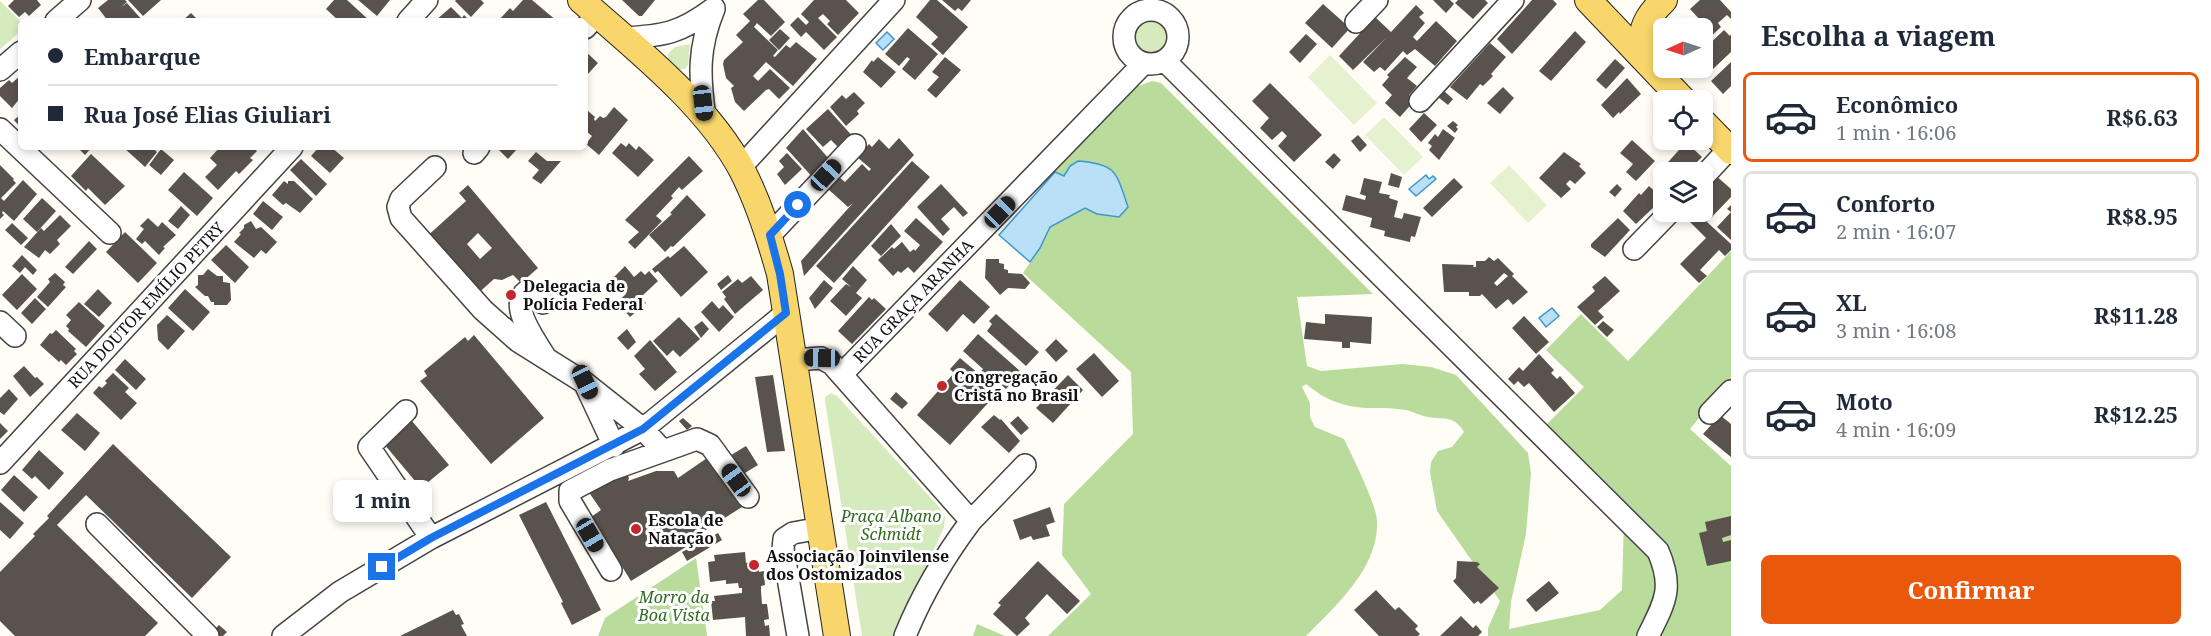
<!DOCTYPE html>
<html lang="pt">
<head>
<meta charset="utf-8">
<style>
	:root { --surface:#fff; --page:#f6f6f7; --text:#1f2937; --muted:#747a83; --line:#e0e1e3; --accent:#ea580c }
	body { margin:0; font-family:"Noto Serif",serif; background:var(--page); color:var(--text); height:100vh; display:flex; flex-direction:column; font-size:22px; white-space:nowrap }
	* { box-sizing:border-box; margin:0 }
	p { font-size:20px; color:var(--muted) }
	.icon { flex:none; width:33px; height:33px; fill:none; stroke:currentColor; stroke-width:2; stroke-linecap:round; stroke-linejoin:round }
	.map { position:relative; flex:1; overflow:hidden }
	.details { display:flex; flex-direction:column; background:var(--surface); width:480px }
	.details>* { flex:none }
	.top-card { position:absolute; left:18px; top:18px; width:570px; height:132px; border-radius:9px; box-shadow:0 3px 9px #0003; display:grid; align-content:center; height:132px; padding:0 30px; background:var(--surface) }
	.needle { width:39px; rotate:267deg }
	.controls { position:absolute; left:1653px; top:18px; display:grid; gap:12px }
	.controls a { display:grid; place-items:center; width:60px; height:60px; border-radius:9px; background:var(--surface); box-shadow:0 3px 9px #0003; font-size:30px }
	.end { position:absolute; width:27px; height:27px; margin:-14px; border:8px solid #1a73e8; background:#fff; box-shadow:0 0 0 3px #fff }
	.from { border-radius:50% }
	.bubble { position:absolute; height:42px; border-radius:9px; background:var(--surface); box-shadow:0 3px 9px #0003; font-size:20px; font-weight:700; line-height:42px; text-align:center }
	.car { position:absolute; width:18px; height:36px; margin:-18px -9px; border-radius:8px; box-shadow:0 0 4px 2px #0007; background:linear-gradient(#222 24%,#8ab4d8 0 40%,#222 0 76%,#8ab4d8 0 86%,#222 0) }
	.top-card b { display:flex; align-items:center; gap:21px; height:57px; font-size:22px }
	.top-card b+b { border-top:2px solid var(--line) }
	.top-card i { width:15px; height:15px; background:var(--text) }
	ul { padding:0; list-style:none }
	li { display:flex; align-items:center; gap:18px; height:90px; margin:0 12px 9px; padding:0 18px; border:3px solid var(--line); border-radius:9px }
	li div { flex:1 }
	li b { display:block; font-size:22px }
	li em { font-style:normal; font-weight:700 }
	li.on { border-color:var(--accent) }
	li>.icon { width:54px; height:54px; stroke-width:1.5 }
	h2 { padding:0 30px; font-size:27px; line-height:72px }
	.button { display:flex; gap:12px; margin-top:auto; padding:12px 30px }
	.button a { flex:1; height:69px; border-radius:9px; background:var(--accent); color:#fff; font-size:24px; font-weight:700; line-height:69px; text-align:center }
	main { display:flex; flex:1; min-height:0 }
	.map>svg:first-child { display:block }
	.green { fill:#d5ebbd }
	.forest { fill:#b9dc9c }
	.pitch { fill:#e6f2cf }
	.water { fill:#b9e0f7; stroke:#3f96cf; stroke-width:1.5 }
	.building { fill:#5a524d; fill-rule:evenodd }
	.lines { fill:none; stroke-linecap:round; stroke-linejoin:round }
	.minor-casing { stroke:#444; stroke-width:24 }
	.major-casing { stroke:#222; stroke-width:28 }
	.minor { stroke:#fff; stroke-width:21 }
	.major { stroke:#f9d66b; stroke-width:26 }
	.route { stroke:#1a73e8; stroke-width:8 }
	.poi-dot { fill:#c4262e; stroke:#fff; stroke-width:2 }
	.labels { text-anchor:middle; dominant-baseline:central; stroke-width:6; stroke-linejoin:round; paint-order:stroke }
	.poi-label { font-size:16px; font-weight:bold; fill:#111; stroke:#fff; text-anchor:start }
	.street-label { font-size:16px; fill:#111; stroke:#fff }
	.park-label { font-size:16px; font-style:italic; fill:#2f6b1f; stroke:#fff }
</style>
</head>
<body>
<main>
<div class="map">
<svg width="1731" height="636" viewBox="0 0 1731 636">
	<rect width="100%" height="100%" fill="#fffdf5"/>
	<path class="green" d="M0,1L21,22V31L0,49Z
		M1128 37a23 23 0 1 1 46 0a23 23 0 1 1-46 0Z
		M690,44L688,65L685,69L675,70L668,64V54L675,47Z
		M831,393L837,396L940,508L945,517L944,527L895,636H862L825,401V397Z"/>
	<path class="forest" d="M1152,81L1161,83L1373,294L1297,297L1307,366L1321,371L1403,364L1431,367L1456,375L1528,453L1531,473L1526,534L1511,602L1509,629L1600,610L1622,590L1624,518L1619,498L1544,427L1584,387L1546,350L1581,314L1628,361L1731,251V379L1690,429L1731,466V636H1488V628L1500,601L1437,511L1430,472L1431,462L1438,451L1452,447L1464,432C1454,415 1445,420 1428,417C1421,416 1414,412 1406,410C1385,406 1363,411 1342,404C1328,400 1317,393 1306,384L1302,387L1310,403V417L1315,427L1344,439C1353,458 1376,503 1377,521C1379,568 1336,605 1306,636H1048L1091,594L1062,555L1064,504L1133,434L1131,372L1023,273L1040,248L1050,227L1085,208L1097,214L1070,166L1064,176L1055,172L1133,88Z
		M696,558L707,636H598L605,618Z
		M977,624L1005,636H973Z"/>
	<path class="pitch" d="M1330,55L1377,103L1354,125L1308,77Z
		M1384,117L1423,157L1404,175L1365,135Z
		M1509,165L1547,205L1528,223L1490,183Z"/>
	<path class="water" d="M887,32L894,39L883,50L876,43Z
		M1078,161C1117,164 1116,172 1128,207L1119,217L1097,214L1085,208L1050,227L1040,248L1030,262L999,235L1055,172L1064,176L1070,166Z
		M1426,175L1429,179L1433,176L1436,179L1416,196L1409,189Z
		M1552,308L1559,316L1546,327L1539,318Z"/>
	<path class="building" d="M14,0H37L41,5L29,16L25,12L19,17L8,6Z
		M108,0H125L127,2L121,7L127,3L143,21H108L98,8Z
		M128,0H161L143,16Z
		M334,0H347L370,21H339L326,9Z
		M358,0H390L377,16Z
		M456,0H481L484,3L471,17L455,1Z
		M523,0H532L557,21H498L510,8L513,11Z
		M622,0H655L642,16H639Z
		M758,0H764L785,22L771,36L757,23L754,27L778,50L773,56L775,57L786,45L790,48L796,42L817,59L793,86L766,62L753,76L758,81L770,69L790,88L779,99L769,89L766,90L744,111L735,102L731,88L734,86L726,78L723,64L724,60L743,42L736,35L750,21L743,14Z
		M814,0H846L859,13L838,35L827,24L830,21L823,14L818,18L837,37L824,50L806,32L801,37L790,25L798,17L806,25L809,22L801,14Z
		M930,0H937L968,27L943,55L931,44L938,37L916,17Z
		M942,0H971L962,11L958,8L955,11Z
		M1433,0H1450L1454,4L1446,13Z
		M1458,0H1485L1488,3L1473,19L1455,3Z
		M1532,0H1553L1557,4L1512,54L1497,39Z
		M1700,0H1720L1731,12V19L1727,15L1718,23L1721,27L1706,41L1702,38V28H1696L1702,22L1690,9Z
		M1323,4L1350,28L1332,48L1305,23Z
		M1416,5L1424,13L1419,17L1425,23L1413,37L1417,41L1436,21L1457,41L1435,66L1415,49L1407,55L1403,51L1385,71L1380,67L1374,72L1363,62L1387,37L1353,70L1339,56L1375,17L1391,32Z
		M451,7L462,18L464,15L470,21H435Z
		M191,13L199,21H182Z
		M908,28L938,54L915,80L902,69L910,59L907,57L899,66L885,54Z
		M780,29L790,38L779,50L769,40Z
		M1724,30L1730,36L1731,34V52L1713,69L1702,57V51Z
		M1575,31L1586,42L1551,81L1539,71Z
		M1306,34L1317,44L1300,63L1289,52Z
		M1490,43L1506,57L1491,74L1493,76L1483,86L1480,84L1467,100L1450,87Z
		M585,51L598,63L587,75L585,73Z
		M878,57L896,72L881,88L863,72L872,60L873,62Z
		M945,57L961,70L936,98L927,90L939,77L932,72Z
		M1405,57L1417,67L1407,78L1417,86L1409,95L1415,100L1400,117L1385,103L1392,95L1382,85L1389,77L1387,75Z
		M1615,59L1625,68L1606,89L1596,80Z
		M1731,62V86L1723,94L1711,81Z
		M1702,64L1707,69L1702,73L1696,68H1702Z
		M21,75V97L12,108L0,96V88L9,80L12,83Z
		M1627,78L1641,94L1620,114L1619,112L1613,118L1601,105Z
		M1270,83L1322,135L1294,162L1278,146L1287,136L1282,131L1272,140L1260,128L1269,118L1252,101Z
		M1503,87L1514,98L1500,114L1487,103Z
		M1444,91L1453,99L1448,105L1438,97Z
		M854,92L865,103L857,111L859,114L846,126L830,107L842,95L846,99Z
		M614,107L628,120L599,155L586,144L592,136L586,131L585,133V111H588L595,117L594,119L595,121L600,116L603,118L606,117Z
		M828,109L855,139L842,151L831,140L823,147L806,129Z
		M1424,113L1437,125L1421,142L1409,129Z
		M21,114V128L14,120Z
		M1453,121L1458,125L1456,127L1458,129L1455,133L1447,126Z
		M803,129L829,159L816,181L786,148Z
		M1443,129L1455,138L1439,160L1429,150L1432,146L1428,143L1435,134L1438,137Z
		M1358,135L1367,145L1360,152L1351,141Z
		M899,138L914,155L804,276L801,261L853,203L848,207L828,189L839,177L845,182L862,164L869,171L871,169L857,157L869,144L872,147L879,139L889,149Z
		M1632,140L1655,161L1636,181L1626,172L1633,164L1620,153Z
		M1686,142L1702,157L1687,172H1664V187L1654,178Z
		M621,143L626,147L629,143L636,150L639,146L654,160L638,177L612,153Z
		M77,147H92L85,155Z
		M123,147H152L157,152L145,167Z
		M220,147H253L257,151L250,158L253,160L239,174L236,171L218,190L205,177L217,165L210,158Z
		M319,147H331L344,158L330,173L311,156Z
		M496,147H516L518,148L508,159Z
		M161,149L174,160L161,175L149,165Z
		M536,152L547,161H561L541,184L532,178L539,170L528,161Z
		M1564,152L1581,164L1579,166L1586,173L1575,184L1570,180L1566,184L1571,189L1561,198L1539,178Z
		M787,153L802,169L785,185L777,174L784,167L779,161Z
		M1334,153L1341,160L1333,169L1325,162Z
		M91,154L125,186L105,205L88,188L86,191L71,176Z
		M689,156L703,171L682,190L679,187L671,196L673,198L656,216L662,221L635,249L628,242L639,232L625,220Z
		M301,159L327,184L316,196L290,170Z
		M912,161L930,177L834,283L816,266Z
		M0,165L14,179L13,180L16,183L1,198L4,201L23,180L37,194L14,221L3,211L2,213L4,215L0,219Z
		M184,172L213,198L197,216L168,190Z
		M1391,173L1402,177L1399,188L1388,185Z
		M1714,174L1731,189V197L1707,222L1731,244V250L1725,256L1719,250L1700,270L1707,276L1699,283L1680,264L1706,238L1686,218L1692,212H1702V191Z
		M1364,178L1382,182L1379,193L1390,195L1389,198L1398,201L1394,217L1402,219L1404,213L1421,217L1415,237L1411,236L1410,242L1384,236L1385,231L1370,227L1372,218L1342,210L1346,195L1365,200L1366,196L1360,194Z
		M1454,178L1463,187L1432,217L1423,208Z
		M284,181L288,184V181H294L313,199L300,213L286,203L283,205L272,195Z
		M941,184L968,213L963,217L954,207L941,219L950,229L943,236L917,207Z
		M1617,184L1622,189L1615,197L1609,192Z
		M468,185L538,268L521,283L513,275L502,280L494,279L475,296L424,239L466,201L459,193ZM478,233L492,248L480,259L467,244Z
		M1649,186L1661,197L1653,206L1654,207L1636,224L1623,211L1639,193L1641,195Z
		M687,195L706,215L673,247L671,246L665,252L649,235L672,214L670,213Z
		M42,198L56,211L37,232L23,219Z
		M263,201L283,217L272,230L253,214Z
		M1731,205V240L1717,227L1731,212L1727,209Z
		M181,206L190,215L178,229L168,221Z
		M60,215L71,226L57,240L60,244L50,254L45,250L39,258L24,247L41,228L44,231Z
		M148,218L158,227L162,222L176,235L163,247L165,248L159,255L145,241L142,244L136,239L144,229L140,226Z
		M916,218L943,242L914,273L908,267L901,273L898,271L893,276L878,260L892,247L894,249L902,242L910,252L914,249L915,251L920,245L904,231Z
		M1618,218L1630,230L1605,257L1591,247V244Z
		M251,221L256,229L261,227L277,242L266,254L261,250L254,258L234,242L241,234L239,233L244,228V225Z
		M12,223L28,238L21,245L5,230Z
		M891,224L901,236L881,256L871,246Z
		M125,232L157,263L138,283L106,252Z
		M89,241L97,249L73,274L65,267Z
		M226,245L249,267L235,283L211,260Z
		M684,246L708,272L681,297L658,271L655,273L652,269L668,256L670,258Z
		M22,255L37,270L33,275L25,267L20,273L12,266Z
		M1489,257L1494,261L1498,258L1514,274L1512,276L1528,292L1513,305L1508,299L1496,309L1482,294L1480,296H1469V292H1444L1442,264L1474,265L1473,267H1476V261H1485ZM1504,273L1508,276L1497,286L1494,283Z
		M986,259H999V263L1004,264V269L1008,270V273L1022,274L1030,283L1025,289L1008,288L1000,295L985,278Z
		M625,266L634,277L641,271L645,275L649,271L658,281L641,297L646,303L630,317L617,302L626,294L612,279Z
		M853,266L867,280L856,293L862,298L846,316L830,301L846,284L851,287L842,279Z
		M208,269L217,276H223V282L230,283L231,300L227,305H214V302H211L208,296H205L195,287L198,285V275H203Z
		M55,273L65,282L63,285L66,287L48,307L37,297L50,282L48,279Z
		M22,274L37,289L17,310L2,295Z
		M728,275L732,281L721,290L717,284Z
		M751,276L763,290L735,314L724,299L726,297L722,292L738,279L742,283Z
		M1605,276L1620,291L1598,311L1604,317L1595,325L1577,307L1595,291L1592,287Z
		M824,280L833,288L815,309L809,298Z
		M960,280L990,307L974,324L963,314L947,332L928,314Z
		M98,289L112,303L99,317L84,304Z
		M185,289L210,312L193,331L168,308Z
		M869,297L872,300L874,298L886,309L852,344L838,331Z
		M35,298L46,309L32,324L21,313Z
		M712,301L719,309L723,305L734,317L719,332L701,312Z
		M79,302L105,326L86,347L68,331L69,329L66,326L71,320L66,315Z
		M996,314L1039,352L1026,366L987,331L992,324L989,321Z
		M1325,314L1372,317L1371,344L1350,342V348H1342V342L1304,339L1306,322L1325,324Z
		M167,315L185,331L168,350L158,340L157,325Z
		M1524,316L1549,342L1536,354L1512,328Z
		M679,317L700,339L680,357L673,350L667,356L653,341Z
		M702,321L709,329L701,338L694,327Z
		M1603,321L1614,330L1607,337L1597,327Z
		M627,329L636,342L628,350L617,338Z
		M56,330L76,349L74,351L77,354L66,365L61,360L59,362L40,345L50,333L52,334Z
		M978,334L1021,372L1006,389L990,375L985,380L998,392L950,445L917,415L954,373L950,369L960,358L979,374L983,369L963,351Z
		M474,335L544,418L491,464L420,381L427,376L424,371L465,337L468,341Z
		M1056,339L1068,351L1056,362L1045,350Z
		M650,340L677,372L655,391L639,374L645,369L634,356Z
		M1094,353L1119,381L1102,397L1076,369Z
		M1539,354L1554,370L1551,373L1557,379L1560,376L1575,393L1554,412L1529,383L1524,387L1518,381L1514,385L1508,379L1519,367L1523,371Z
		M125,359L146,379L136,390L115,370Z
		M24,366L35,378L37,377L44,384L30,397L13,376Z
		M113,373L129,388L125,392L137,403L121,420L93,393L99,386L102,388L107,383L105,381Z
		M773,375L785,451L767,452L755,377Z
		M1068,375L1083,390L1053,423L1036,408Z
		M9,389L18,399L4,415L0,412V398Z
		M896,392L908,403L902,409L890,399Z
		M77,413L100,433L85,451L61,430Z
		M994,415L1000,420L1001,419L1020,441L1009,453L981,427Z
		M1720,415L1731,424V457L1703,434Z
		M1018,416L1029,428L1021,435L1010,423Z
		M683,418L692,426L687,430L679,421Z
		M412,421L449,465L421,488L384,444Z
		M0,423L8,431L0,439Z
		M113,444L231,557L192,598L86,495L57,525L158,623L145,636H15L0,621V572L35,536L33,534L49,518L47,516Z
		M746,446L758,465L740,476L728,457Z
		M39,450L64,473L49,490L35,476L32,479L22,470Z
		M710,456L742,507L690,540L686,535L680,538L686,547L631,581L591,517L601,510L588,491L624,469L629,478L628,481L656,471H674L678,478Z
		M14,475L38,497L24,512L1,490Z
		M0,502L24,523L10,539L0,530Z
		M546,502L601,610L572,625L561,603L563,602L519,515Z
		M1050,507L1055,522L1046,525L1050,536L1033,540L1031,536L1020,540L1013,520Z
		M1731,516V535L1722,538L1723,542L1731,540V561L1707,566L1699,533L1707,531L1705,522Z
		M718,533L722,540L687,561L682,552Z
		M745,552L746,563L758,561L759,572L764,571L765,585L761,586V591L762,604H767L769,619L764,620L765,626L769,625L770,636H746L745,617L713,620L711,601H715L714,596L742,593V588H739L738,583L726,584V580L710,582L708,562L715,561L714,555Z
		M1038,561L1080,601L1067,614L1047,594L1025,618L1030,624L1017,636L993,614L1001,605L998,603Z
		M1457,561L1477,562L1480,564L1477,567L1499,588L1481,604L1478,601L1474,604L1453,581L1456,578Z
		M1549,581L1559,593L1536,612L1526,600Z
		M1376,590L1395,610L1399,607L1418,626L1415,629L1420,634L1418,636H1379L1354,610Z
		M453,610L456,615L459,614L464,624L461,625L467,636H400Z
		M1461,616L1473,628L1476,625L1482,632L1478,636H1440Z
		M219,625L227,632L223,636H216L212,632Z"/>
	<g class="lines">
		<g class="minor-casing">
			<path id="minor" d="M1124 37a27 27 0 1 1 54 0a27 27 0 1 1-54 0Z
				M56,21L80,0
				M408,21L427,0
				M1356,22L1377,0
				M585,28L597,15
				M623,38C664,36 681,33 714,8
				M1165,61L1658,551C1674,588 1665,602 1648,636
				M0,70L21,52
				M1420,101L1513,0
				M705,117C699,76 698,48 714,9
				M0,129L110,233
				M474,153L479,147
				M435,167L401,199L398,207L401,218L483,310L518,341L585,383L643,429L663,451
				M740,168L894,0
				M1702,178L1729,149
				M770,235L855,145
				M1634,249L1670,212
				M543,303L534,293L527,291C508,305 535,340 544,355
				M0,322L15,336
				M794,360L821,358L832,364L971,521C944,557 922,594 905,636
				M842,374L1143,64
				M586,386L614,446
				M406,411L369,447L431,538
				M1710,413L1731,391
				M0,463L292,147
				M971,521L1025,465
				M97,524L208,636
				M611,570L570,501V491L610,470L697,439L710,445L748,497
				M283,636L340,592L431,538L643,429L786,313
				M798,636L783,549L784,539L793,533L821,528"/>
		</g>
		<g class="major-casing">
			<path id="major" d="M581,0C636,49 707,104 742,170C759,203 770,238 780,274L837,636
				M1588,0L1683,100
				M1647,62C1639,33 1642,21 1664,0
				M1702,121L1731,151"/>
		</g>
		<use href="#minor" class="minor"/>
		<use href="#major" class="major"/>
	</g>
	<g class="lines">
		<path class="route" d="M382,567L431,538L643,429L786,313L780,274L770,235L798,205"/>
	</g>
	<g class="poi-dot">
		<circle cx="511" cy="295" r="6"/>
		<circle cx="942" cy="386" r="6"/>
		<circle cx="636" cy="529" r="6"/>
		<circle cx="754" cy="565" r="6"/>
	</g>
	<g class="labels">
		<g class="poi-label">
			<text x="523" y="286">Delegacia de<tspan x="523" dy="18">Polícia Federal</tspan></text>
			<text x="954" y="377">Congregação<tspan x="954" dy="18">Cristã no Brasil</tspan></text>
			<text x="648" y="520">Escola de<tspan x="648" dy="18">Natação</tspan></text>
			<text x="766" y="556">Associação Joinvilense<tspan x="766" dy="18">dos Ostomizados</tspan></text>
		</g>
		<g class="street-label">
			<text transform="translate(913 301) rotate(-46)">RUA GRAÇA ARANHA</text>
			<text transform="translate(146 305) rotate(-47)">RUA DOUTOR EMÍLIO PETRY</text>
		</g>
		<g class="park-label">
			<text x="891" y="516">Praça Albano<tspan x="891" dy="18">Schmidt</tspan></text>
			<text x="674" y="597">Morro da<tspan x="674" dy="18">Boa Vista</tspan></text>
		</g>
	</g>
</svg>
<div class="controls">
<a><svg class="needle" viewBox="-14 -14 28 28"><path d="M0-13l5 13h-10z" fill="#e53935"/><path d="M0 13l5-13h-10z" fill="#747a83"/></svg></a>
<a><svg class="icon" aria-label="locate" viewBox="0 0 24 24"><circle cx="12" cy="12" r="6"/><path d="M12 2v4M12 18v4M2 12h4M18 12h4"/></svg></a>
<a><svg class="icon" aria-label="layers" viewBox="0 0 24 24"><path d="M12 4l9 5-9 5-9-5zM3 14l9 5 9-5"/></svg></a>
</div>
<i class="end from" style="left:798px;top:205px"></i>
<i class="end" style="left:382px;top:567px"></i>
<div class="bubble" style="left:333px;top:480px;width:99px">1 min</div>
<i class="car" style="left:703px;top:103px;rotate:173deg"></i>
<i class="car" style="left:826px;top:175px;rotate:43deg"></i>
<i class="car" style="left:1000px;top:212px;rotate:44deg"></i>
<i class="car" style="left:822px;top:358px;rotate:271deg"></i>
<i class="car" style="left:585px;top:382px;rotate:155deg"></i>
<i class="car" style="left:736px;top:480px;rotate:324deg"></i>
<i class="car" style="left:590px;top:535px;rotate:150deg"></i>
<div class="top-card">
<b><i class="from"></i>Embarque</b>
<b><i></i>Rua José Elias Giuliari</b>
</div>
</div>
<section class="details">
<h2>Escolha a viagem</h2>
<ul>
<li class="on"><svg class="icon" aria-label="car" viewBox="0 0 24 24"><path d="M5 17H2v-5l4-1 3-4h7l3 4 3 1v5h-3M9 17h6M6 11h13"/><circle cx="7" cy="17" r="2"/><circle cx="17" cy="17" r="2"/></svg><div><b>Econômico</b><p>1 min · 16:06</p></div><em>R$6.63</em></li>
<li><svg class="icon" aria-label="car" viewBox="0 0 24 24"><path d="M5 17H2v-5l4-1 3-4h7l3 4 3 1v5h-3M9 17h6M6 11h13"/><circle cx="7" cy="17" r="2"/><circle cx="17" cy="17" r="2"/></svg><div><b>Conforto</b><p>2 min · 16:07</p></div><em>R$8.95</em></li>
<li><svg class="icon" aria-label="car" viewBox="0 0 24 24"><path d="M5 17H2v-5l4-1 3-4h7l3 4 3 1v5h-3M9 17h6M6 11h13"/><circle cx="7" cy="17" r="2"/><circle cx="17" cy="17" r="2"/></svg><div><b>XL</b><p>3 min · 16:08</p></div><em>R$11.28</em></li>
<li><svg class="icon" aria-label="car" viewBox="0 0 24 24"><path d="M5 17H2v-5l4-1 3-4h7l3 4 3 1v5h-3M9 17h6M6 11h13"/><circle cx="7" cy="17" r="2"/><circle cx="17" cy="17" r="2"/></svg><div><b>Moto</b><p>4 min · 16:09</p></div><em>R$12.25</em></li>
</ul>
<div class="button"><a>Confirmar</a></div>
</section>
</main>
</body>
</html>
